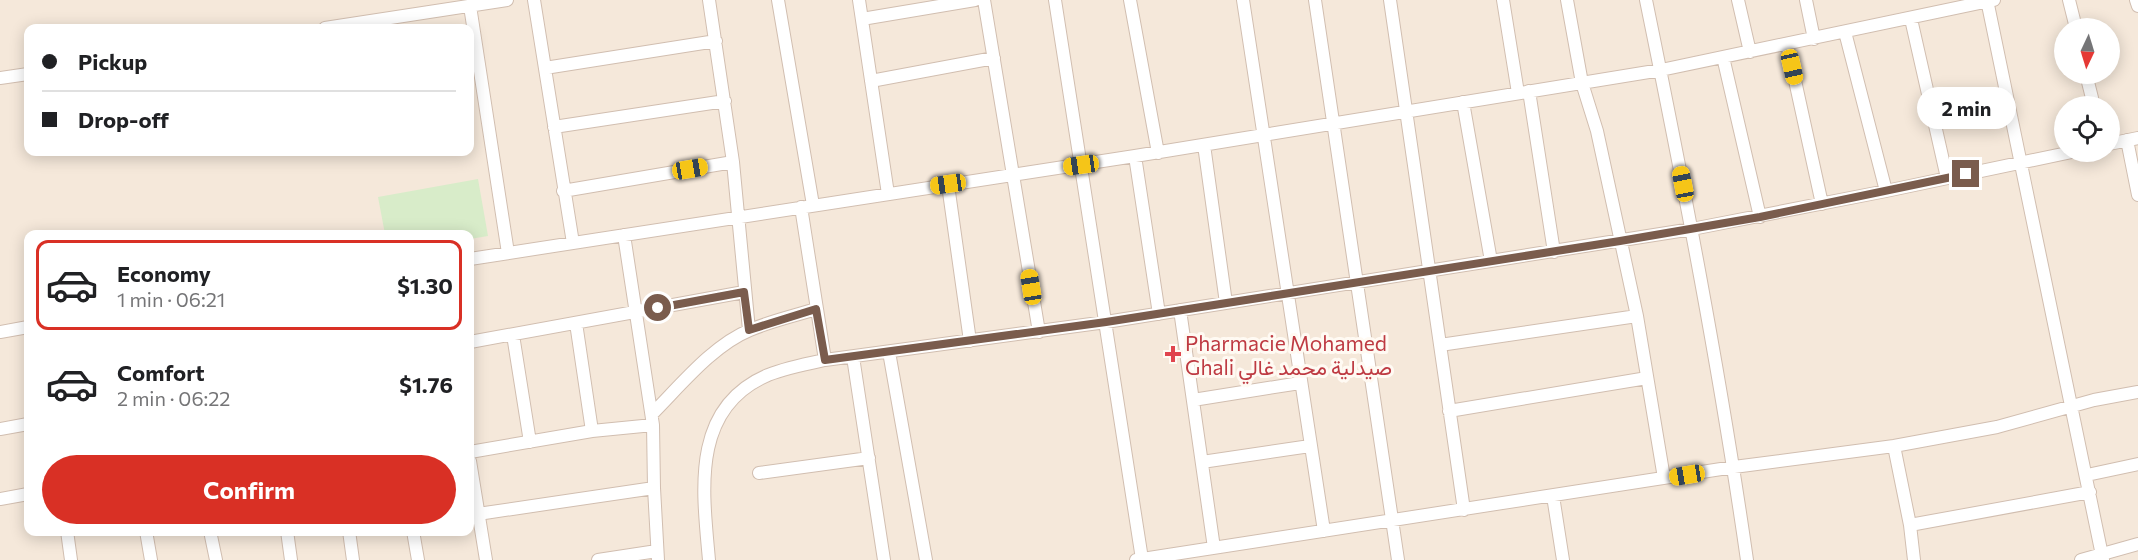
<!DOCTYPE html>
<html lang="en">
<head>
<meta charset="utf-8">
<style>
	:root { --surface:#fff; --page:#f6f6f6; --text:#202124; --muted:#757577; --line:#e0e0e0; --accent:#d93025 }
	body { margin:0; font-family:Commissioner,Vazirmatn,sans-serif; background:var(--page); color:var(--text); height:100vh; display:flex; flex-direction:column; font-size:22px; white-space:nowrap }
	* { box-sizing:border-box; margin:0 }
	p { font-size:20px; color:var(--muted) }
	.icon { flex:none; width:33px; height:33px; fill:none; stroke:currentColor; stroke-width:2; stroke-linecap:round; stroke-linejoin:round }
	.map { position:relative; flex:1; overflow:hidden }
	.details { position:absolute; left:24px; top:230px; width:450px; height:306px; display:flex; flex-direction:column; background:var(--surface); border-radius:12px; box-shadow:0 3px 15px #0003 }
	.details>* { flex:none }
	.banner { position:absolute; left:24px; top:24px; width:450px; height:132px; border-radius:12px; box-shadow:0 3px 15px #0003; display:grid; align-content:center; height:132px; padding:0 18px; background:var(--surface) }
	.needle { width:39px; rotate:184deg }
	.controls { position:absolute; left:2054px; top:18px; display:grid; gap:12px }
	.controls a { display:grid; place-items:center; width:66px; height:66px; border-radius:50%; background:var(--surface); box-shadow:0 3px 15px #0003; font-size:30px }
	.end { position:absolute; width:27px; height:27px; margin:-14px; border:8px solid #7a5c4d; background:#fff; box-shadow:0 0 0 3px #fff }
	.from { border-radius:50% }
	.bubble { position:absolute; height:42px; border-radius:21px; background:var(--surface); box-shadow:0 3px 15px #0003; font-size:20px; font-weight:700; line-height:42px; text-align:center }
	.car { position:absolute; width:18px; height:36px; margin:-18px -9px; border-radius:8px; box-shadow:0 0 4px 2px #0007; background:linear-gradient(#f5c518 24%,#345 0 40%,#f5c518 0 76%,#345 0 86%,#f5c518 0) }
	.banner b { display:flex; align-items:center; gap:21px; height:57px; font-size:22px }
	.banner b+b { border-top:2px solid var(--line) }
	.banner i { width:15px; height:15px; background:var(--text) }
	ul { padding:10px 0 0; list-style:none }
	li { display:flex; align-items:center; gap:18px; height:90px; margin:0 12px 9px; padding:0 6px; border:3px solid transparent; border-radius:12px }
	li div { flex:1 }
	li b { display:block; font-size:22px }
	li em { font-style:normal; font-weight:700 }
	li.current { border-color:var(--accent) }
	li>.icon { width:54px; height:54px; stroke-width:1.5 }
	.primary-button { display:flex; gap:12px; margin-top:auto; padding:12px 18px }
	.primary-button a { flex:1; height:69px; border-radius:36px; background:var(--accent); color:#fff; font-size:24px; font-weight:700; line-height:69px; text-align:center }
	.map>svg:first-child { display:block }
	.residential { fill:#f5e8da; fill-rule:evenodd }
	.green { fill:#d8ecc9 }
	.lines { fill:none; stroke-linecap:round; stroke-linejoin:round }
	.street-casing { stroke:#d1beb0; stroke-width:14 }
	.street { stroke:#fff; stroke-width:12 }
	.route { stroke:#7a5c4d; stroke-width:8 }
	.health-dot { fill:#e0444e; stroke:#fffaf3; stroke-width:2 }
	.labels { text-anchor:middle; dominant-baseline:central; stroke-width:6; stroke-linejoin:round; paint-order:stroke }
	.health-label { font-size:21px; fill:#be3a42; stroke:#fffaf3; text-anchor:start }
</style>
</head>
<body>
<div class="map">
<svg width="2138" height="560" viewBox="0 0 2138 560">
	<rect width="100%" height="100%" fill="#fdf6ec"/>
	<path class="residential" d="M0,0H2138V560H0ZM28,28H470V152H28ZM2064,28H2109V74H2064ZM2064,106H2109V152H2064ZM28,234H470V531H28Z"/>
	<path class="green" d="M478,179L488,236L470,239V234H385L378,197Z"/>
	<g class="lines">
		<g class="street-casing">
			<path id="street" d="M534,0L573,243
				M709,0L733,162L749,330
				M778,0L813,205
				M859,0L888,194
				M984,0L1039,332
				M1055,0L1142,559
				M1130,0L1158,153
				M1243,0L1324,531
				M1315,0L1398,560
				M1390,0L1464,510
				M1503,0L1518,93
				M1567,0L1582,83L1597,131L1637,316L1664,478
				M1646,0C1684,186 1720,372 1747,560
				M1738,0L1750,52
				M1806,0L1814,39
				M1987,0L2103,560
				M2069,0L2076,28
				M2136,0L2138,6
				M470,6L508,253
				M862,19L975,0
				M1911,19L1947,178
				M325,28L507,0
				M1845,32L1886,191
				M1787,44L1822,204
				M1723,57L1760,217
				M545,68L716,41
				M2086,74L2094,106
				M0,78L28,74
				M871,81L994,58
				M1529,91L1554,252
				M1463,102L1491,261
				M554,127L725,101
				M2127,140L2138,195
				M2109,144L2138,138
				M1204,145L1226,303
				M1135,156L1159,314
				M948,185L970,341
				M563,191L733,162
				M801,207L825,360
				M624,235L653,425L654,488L658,560
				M470,259L1135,156L1661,70L1994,0
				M1180,310L1214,548
				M576,323L592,431
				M0,332L28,327
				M513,335L530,442
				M470,342L744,292
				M1440,345L1637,316
				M889,352L926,560
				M853,357L884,560
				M1193,400L1300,383
				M1449,411L1647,378
				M652,414C680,386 713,345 750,330C771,321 794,316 816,309
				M0,429L28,424
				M1894,446L1910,525L1914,560
				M470,452L592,431L653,425
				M470,461L486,560
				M1202,462L1310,446
				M759,473L869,458
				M2087,475L2138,464
				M1553,496L1563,560
				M0,499L28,494
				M478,514L654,488
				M1910,525L2090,492
				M67,531L71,560
				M146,531L151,560
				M210,531L216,560
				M287,531L291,560
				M349,531L353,560
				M413,531L418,560
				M598,560L657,551
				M709,560C703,492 690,408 768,375C786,368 806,364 825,360L1106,322L1692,229L1886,191L2072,152
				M1136,560L1734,467L1894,446L1997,427L2094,400L2138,392
				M2081,560L2138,544"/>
		</g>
		<use href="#street" class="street"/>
	</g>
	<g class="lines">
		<path class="route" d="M658,308L744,292L749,330L816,309L825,360L1106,322L1620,241L1760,217L1966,174"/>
	</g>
	<path class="health-dot" d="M1170 345h6v6h6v6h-6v6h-6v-6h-6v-6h6z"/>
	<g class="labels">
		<g class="health-label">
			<text x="1185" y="342">Pharmacie Mohamed<tspan x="1185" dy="24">Ghali صيدلية محمد غالي</tspan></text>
		</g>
	</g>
</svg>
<div class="controls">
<a><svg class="needle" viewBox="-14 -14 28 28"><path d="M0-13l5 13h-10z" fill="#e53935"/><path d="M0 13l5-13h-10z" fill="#757577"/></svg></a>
<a><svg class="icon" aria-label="locate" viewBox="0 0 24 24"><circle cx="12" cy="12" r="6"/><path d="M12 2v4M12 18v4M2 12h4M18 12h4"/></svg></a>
</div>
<i class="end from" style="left:658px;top:308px"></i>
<i class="end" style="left:1966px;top:174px"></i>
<div class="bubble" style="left:1917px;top:87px;width:99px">2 min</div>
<i class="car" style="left:1792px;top:67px;rotate:167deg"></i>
<i class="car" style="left:1081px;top:165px;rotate:262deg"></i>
<i class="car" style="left:690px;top:169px;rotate:80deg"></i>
<i class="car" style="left:948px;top:184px;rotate:262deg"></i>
<i class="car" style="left:1683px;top:184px;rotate:349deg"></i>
<i class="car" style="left:1031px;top:287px;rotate:351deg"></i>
<i class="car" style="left:1687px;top:475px;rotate:261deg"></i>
<div class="banner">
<b><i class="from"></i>Pickup</b>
<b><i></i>Drop-off</b>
</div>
<section class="details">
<ul>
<li class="current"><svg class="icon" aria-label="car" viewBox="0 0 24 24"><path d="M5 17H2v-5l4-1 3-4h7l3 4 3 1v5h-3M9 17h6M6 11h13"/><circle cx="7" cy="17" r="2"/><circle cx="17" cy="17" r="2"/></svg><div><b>Economy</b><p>1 min · 06:21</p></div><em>$1.30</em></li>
<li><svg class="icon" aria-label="car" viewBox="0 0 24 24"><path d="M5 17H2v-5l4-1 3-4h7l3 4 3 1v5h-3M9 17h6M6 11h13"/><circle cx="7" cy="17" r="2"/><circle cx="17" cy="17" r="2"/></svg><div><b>Comfort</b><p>2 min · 06:22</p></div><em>$1.76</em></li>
</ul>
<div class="primary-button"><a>Confirm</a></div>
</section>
</div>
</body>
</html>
